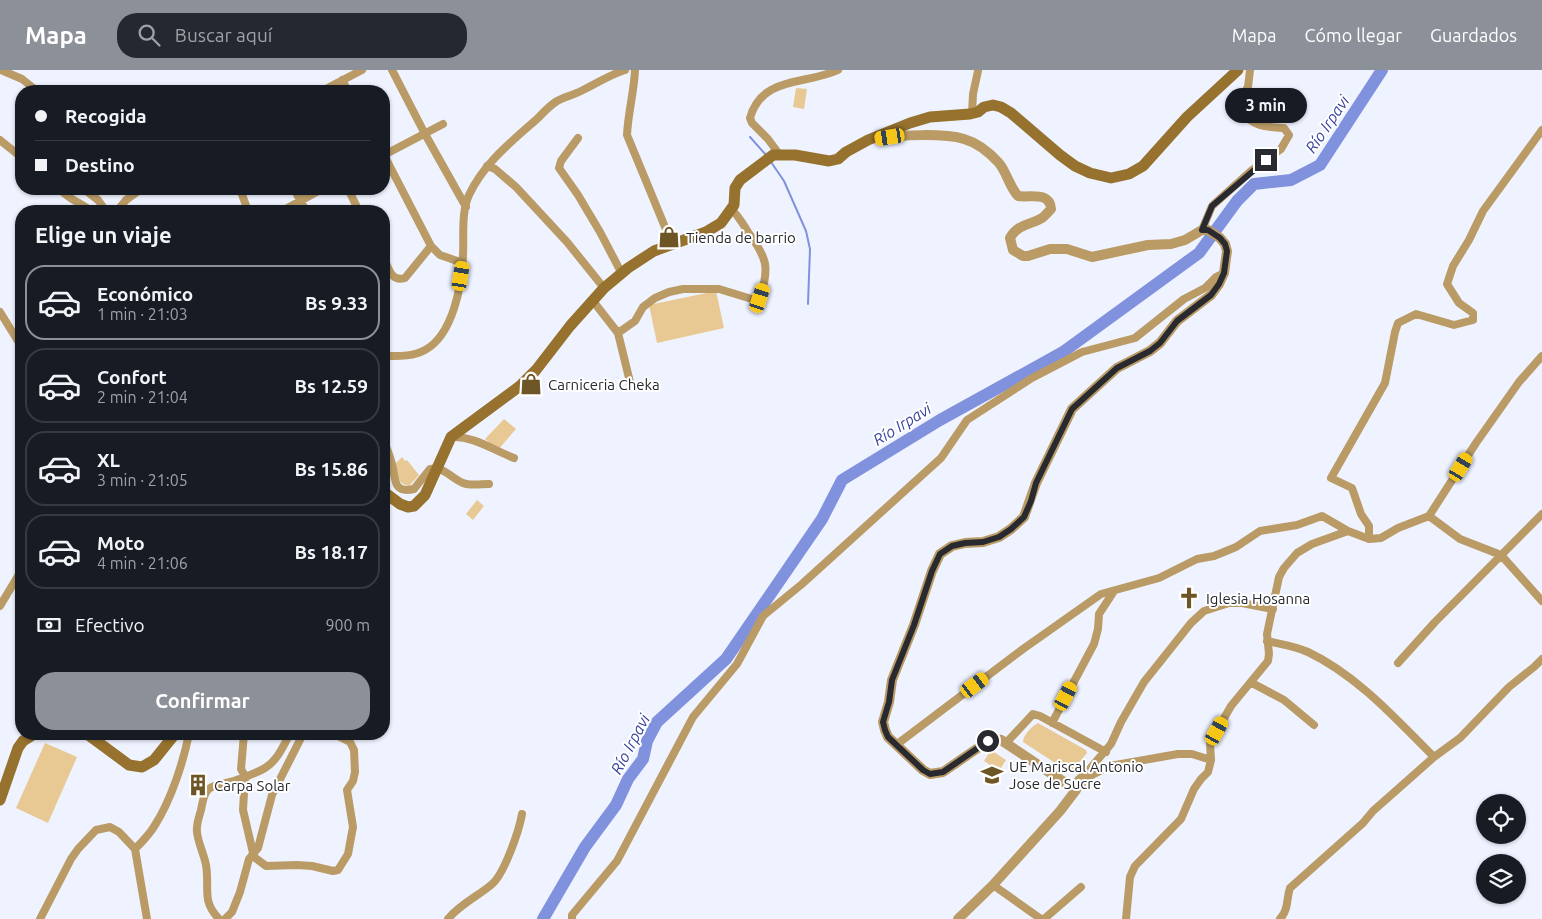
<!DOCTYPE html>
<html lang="es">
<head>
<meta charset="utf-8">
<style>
	:root { --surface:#171b24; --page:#242831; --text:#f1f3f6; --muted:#9ea1a6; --line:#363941; --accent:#8c9099 }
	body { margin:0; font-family:Ubuntu,sans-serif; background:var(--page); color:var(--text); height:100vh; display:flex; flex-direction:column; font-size:19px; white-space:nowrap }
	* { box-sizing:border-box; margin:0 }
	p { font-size:16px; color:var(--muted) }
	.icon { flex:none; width:28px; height:28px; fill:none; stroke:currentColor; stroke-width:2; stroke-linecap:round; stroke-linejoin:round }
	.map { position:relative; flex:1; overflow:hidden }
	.side { position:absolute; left:15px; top:135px; width:375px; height:535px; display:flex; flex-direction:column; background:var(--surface); border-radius:20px; box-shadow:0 1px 4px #0004 }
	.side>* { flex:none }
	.guide { position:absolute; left:15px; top:15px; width:375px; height:110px; border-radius:20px; box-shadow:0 1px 4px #0004; display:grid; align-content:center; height:110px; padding:0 20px; background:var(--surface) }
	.controls { position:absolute; left:1476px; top:724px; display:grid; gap:10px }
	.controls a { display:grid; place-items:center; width:50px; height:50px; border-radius:50%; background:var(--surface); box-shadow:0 1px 4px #0004; font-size:25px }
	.end { position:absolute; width:22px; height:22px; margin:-11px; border:6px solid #282a2f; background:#fff; box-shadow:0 0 0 2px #fff }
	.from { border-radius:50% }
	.bubble { position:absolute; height:35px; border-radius:18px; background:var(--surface); box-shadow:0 1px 4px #0004; font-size:16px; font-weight:700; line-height:35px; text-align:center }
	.car { position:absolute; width:15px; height:30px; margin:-15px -8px; border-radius:6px; box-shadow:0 0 4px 1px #0007; background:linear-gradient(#f5c518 24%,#345 0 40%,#f5c518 0 76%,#345 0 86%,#f5c518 0) }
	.guide b { display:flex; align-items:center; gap:18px; height:48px; font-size:19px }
	.guide b+b { border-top:1px solid var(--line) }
	.guide i { width:12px; height:12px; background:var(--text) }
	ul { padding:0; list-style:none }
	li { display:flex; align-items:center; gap:15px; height:75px; margin:0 10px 8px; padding:0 10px; border:2px solid var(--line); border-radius:20px }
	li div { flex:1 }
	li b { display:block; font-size:19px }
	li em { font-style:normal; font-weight:700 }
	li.active { border-color:var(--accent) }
	li>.icon { width:45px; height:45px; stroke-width:1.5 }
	h2 { padding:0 20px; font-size:22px; line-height:60px }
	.pay { display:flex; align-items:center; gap:12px; height:55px; padding:0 20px; font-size:19px }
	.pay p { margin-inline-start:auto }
	.primary-button { display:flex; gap:10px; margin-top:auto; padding:10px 20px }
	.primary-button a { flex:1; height:58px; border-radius:20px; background:var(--accent); color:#fff; font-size:20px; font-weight:700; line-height:58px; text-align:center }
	header { display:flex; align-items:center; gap:30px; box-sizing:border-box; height:70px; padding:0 25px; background:var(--accent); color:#fff }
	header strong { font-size:24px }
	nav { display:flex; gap:28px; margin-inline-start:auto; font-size:18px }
	.search { width:350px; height:45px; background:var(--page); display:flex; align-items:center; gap:12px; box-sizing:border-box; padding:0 18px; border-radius:20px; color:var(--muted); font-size:19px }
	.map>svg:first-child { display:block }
	.green { fill:#e8c994 }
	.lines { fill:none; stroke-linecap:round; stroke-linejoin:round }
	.stream { stroke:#8091de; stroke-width:2 }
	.river { stroke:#8091de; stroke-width:12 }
	.minor { stroke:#ba9b66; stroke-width:8 }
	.tertiary { stroke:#ba9b66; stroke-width:10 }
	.secondary { stroke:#96722e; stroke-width:11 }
	.route { stroke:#282a2f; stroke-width:6 }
	.labels { text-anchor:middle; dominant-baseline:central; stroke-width:4; stroke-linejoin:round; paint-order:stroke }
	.poi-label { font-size:15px; fill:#282a2f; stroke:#fff; text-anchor:start }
	.water-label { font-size:16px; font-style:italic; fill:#38439d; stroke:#fff }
</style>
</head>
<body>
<header>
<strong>Mapa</strong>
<div class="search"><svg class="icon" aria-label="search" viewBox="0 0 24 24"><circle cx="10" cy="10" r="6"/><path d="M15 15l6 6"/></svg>Buscar aquí</div>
<nav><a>Mapa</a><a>Cómo llegar</a><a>Guardados</a></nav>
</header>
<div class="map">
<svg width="1542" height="849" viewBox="0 0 1542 849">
	<rect width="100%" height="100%" fill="#eff3ff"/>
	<path class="green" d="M796,18L807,19L804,39L793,37Z
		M716,221L724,258L657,273L649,235Z
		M504,349L516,359L498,380L485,369Z
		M402,387L405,391L407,390L419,405L409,416C397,414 397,404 395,394Z
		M477,430L484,436L473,450L466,444Z
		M1038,653L1086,680L1087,683L1072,701L1069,702L1023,672C1023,665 1032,656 1038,653Z
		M45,673L77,687L48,753L16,738Z
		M991,680L1006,690L999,701L984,691Z"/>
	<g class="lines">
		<path class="stream" d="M750,67L767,86
			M771,92L784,111L806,161L810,179L808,234"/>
		<path class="river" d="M543,849L585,777L616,735L628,709L643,689L647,671L657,652L726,589L822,449L842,410L940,350L1063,282L1199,183L1237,131L1254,114L1291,110L1320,95L1382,0"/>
		<path class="minor" d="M1,0L22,9L37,21
			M392,0L425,64L466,137
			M635,0C634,22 628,43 627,65L672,174
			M342,10L348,21
			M322,21L362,0
			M972,44L973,24L978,1
			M578,68L561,91L559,98L578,125L600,162L622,204
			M0,70L21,87
			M779,84L768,69L752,53L750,48C762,5 807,15 838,0
			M384,85L431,176L440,185L463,193
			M384,85L443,54
			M487,96L495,99L516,117L567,172L604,218
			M60,119C68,129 81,133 91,141
			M84,119L98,130L106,141
			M240,119L248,141
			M294,119L306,141
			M348,119L359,141
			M117,141L126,130L141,119
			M282,141L322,119
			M1202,160L1212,136L1251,101L1281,79L1289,65L1284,58C1263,57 1255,57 1239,40L1241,28L1248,17L1250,0
			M384,188C389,199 391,212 405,208L431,176
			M593,231L618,263L630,312
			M0,242L21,276
			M618,263L635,251L643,237L655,228L669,222L683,219H719L755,230L760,228C770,197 767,188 748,162C743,154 738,145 731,139
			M384,286C398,286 412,287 425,280C453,265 462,215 463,185C464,167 461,142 469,125C484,93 511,72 537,49C543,43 549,36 557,31C564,27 573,25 581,21C596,14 609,5 625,0
			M451,367C474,366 493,380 514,388
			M384,371C387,379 390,386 392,394C396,408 392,424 414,419L430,399C445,397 451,408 463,413C470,416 481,414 489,414
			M1429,446L1460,469L1501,485L1542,531
			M1369,469V456L1361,444L1352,418L1331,408L1385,313L1395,262L1398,253L1416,244L1454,255L1473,250V243L1459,233L1447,214L1453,196L1469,170L1483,141L1542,60
			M0,536L21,501
			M1267,571C1280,574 1295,576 1308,582C1358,606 1396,649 1434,687
			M1398,593L1435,552L1542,444
			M1252,613L1284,630L1314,655
			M1052,653L1094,574L1098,559L1099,544L1114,521
			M244,664L241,699L245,706L243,740L254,787L266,796L297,795L312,796L333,801L338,800L348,784L353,757L347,720L353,711L355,702L354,680L350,672L334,664
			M1006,673L1033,644L1040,646L1106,682
			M896,675L1023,579L1101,524L1159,508L1197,489L1214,486L1236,477L1260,461L1297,455L1322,446L1348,461
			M1076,720L1078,710L1088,701L1111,674L1121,652L1144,612L1191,553L1204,541L1229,533H1242L1273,539
			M1076,720L1090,706L1110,696L1178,684H1192L1211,690
			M135,779C142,772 150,764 155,755C171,730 183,693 189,664
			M993,815L1041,849
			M40,849L71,789L78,779L96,760L110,757L119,762L135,779L147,849
			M219,849C201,830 210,819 206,795C204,784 198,773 197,762C196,755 199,747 201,740C205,716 208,717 230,712C239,710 258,702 265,698C278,690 283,676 290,664
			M225,849L232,842L240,822L249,789L258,778L272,725L303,664
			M448,849C459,835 478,826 491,815C504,805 519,761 522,744
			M572,849V845L617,791L693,647L737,594L763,546L802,514L941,388L967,350L1032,308L1082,282L1135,268L1184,229L1205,218L1216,207L1224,203
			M1044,849L1081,817
			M1126,849L1130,807L1135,796L1181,749L1194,719L1201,709L1208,702L1211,690L1210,673L1231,636L1268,591L1269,584L1267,564L1279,507L1284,498L1297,483L1312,474L1348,461L1369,469L1381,468L1398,458L1429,446L1476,373L1519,312L1542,286
			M1280,849C1289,839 1286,830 1290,818L1363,753L1373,741L1434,687L1460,668L1509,617L1534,597L1542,589"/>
		<path class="tertiary" d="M879,68C901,65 944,63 964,69C978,73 989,82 999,93C1007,103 1009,116 1018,126C1030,128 1050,121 1051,139C1048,142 1045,146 1042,148C1030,155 1018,154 1010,168L1013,180L1023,186H1028L1050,179H1067L1092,187L1148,175L1171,174L1185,170L1202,160H1208L1220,168L1225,174L1227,181L1224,203L1219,214L1211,225L1177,251L1160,273L1150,281L1117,298L1072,339L1036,413L1024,447L1011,459L999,467L983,472L965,473L952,476L940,484L932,501L914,555L892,610L889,632L883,652L885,660L888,667L923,700L930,704L943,702L988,671L996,669L1001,670L1076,720L1060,741L993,815L958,849"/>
		<path class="secondary" d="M384,422L400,434L408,437L414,436L425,425L451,367L520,316L536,300L570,256L604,218L628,198L654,181L706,162L721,153L734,135L735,118L740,110L773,85H795L829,91L838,89L846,82L868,70L910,53L930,47L970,44L978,42L984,37L993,35L1001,37L1011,43L1060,85L1075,96L1090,103L1111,108L1129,104L1143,96L1187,47L1238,0
			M87,664L129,695L142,697L154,690L175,664
			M0,730L18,678L23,671L34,664"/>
	</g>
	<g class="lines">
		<path class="route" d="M988,671L943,702L930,704L923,700L888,667L885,660L883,652L889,632L892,610L914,555L932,501L940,484L952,476L965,473L983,472L999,467L1011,459L1024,447L1031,431L1036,413L1072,339L1117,298L1150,281L1160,273L1177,251L1211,225L1219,214L1224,203L1227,181L1225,174L1220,168L1208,160H1202L1212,136L1266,90"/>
	</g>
	<defs>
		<g id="shop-bare" transform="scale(1.725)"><path d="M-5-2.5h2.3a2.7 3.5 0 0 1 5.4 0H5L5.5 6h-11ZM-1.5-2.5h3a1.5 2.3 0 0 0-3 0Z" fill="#6e5526" stroke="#fff" stroke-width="2.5" paint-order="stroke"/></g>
		<g id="church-bare" transform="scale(1.725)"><path d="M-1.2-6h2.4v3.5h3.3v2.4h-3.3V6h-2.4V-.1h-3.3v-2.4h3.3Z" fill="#6e5526" stroke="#fff" stroke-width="2.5" paint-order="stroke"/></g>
		<g id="school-bare" transform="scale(1.725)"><path d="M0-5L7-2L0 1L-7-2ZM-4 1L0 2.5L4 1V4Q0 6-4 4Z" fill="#6e5526" stroke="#fff" stroke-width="2.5" paint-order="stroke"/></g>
		<g id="building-bare" transform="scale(1.725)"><path d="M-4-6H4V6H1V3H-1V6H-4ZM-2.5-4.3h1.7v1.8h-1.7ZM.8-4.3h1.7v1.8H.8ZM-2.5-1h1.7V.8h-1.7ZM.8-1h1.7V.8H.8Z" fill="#6e5526" stroke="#fff" stroke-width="2.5" paint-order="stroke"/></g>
	</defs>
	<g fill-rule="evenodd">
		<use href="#shop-bare" x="669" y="167"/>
		<use href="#shop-bare" x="531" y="314"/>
		<use href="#church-bare" x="1189" y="528"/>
		<use href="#school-bare" x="992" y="705"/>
		<use href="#building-bare" x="198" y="715"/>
	</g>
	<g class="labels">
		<g class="poi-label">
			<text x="686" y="167">Tienda de barrio</text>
			<text x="548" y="314">Carniceria Cheka</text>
			<text x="1206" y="528">Iglesia Hosanna</text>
			<text x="1009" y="696">UE Mariscal Antonio<tspan x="1009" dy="17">Jose de Sucre</tspan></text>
			<text x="214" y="715">Carpa Solar</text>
		</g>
		<g class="water-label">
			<text transform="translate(1327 54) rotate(-56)">Río Irpavi</text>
			<text transform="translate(902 354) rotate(-32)">Río Irpavi</text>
			<text transform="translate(630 674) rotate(-62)">Río Irpavi</text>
		</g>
	</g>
</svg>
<div class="controls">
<a><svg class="icon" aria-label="locate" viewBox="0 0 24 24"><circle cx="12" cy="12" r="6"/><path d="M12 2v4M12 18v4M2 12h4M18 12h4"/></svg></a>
<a><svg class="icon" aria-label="layers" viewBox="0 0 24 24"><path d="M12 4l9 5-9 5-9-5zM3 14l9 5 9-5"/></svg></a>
</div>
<i class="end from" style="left:988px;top:671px"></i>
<i class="end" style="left:1266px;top:90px"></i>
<div class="bubble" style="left:1225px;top:18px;width:82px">3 min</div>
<i class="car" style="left:890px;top:67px;rotate:261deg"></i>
<i class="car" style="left:461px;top:206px;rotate:9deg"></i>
<i class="car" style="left:760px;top:228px;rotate:18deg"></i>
<i class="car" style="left:1461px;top:397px;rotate:31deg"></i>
<i class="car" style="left:975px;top:615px;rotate:53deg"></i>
<i class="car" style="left:1066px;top:626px;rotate:28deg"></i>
<i class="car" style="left:1217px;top:661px;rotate:29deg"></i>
<div class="guide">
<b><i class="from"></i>Recogida</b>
<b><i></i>Destino</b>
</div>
<section class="side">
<h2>Elige un viaje</h2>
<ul>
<li class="active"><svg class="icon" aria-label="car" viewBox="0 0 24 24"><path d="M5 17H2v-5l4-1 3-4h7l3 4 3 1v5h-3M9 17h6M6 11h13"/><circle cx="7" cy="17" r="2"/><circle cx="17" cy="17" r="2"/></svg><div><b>Económico</b><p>1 min · 21:03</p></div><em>Bs 9.33</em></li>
<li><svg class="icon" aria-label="car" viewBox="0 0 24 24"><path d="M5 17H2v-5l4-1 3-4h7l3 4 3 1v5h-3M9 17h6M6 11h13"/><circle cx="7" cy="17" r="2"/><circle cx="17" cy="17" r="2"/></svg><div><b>Confort</b><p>2 min · 21:04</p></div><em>Bs 12.59</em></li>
<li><svg class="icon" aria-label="car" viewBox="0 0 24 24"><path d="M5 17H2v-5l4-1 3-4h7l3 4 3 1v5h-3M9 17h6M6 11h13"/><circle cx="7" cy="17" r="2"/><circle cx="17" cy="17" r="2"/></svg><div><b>XL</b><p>3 min · 21:05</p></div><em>Bs 15.86</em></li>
<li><svg class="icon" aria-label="car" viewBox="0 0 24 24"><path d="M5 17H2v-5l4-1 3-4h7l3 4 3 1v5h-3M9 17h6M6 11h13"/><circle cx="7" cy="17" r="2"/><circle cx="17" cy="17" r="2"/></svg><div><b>Moto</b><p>4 min · 21:06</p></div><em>Bs 18.17</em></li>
</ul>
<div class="pay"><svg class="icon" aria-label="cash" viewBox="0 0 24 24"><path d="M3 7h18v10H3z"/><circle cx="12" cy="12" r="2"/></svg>Efectivo<p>900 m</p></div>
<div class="primary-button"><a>Confirmar</a></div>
</section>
</div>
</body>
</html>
